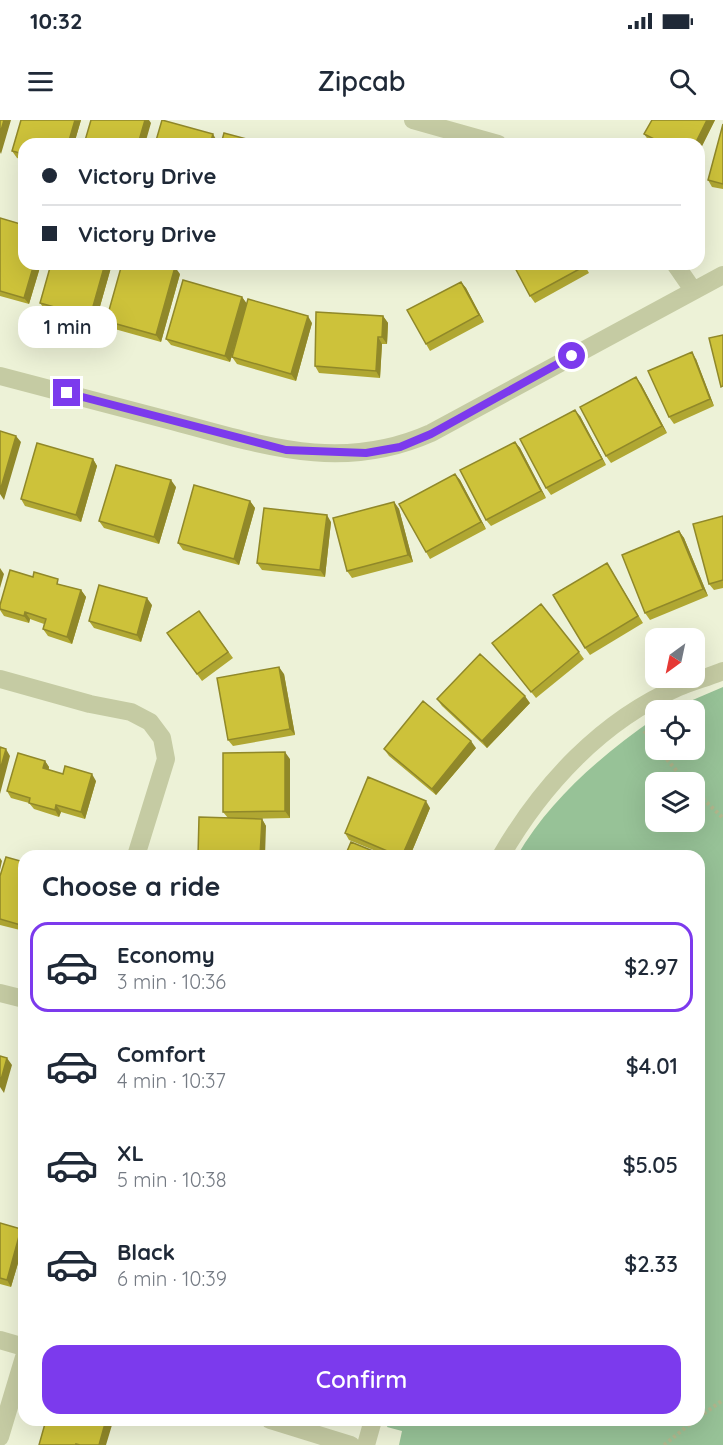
<!DOCTYPE html>
<html lang="en">
<head>
<meta charset="utf-8">
<style>
	:root { --surface:#fff; --page:#f6f6f7; --text:#1f2937; --muted:#747a83; --line:#e0e1e3; --accent:#7c3aed }
	body { margin:0; font-family:Quicksand,sans-serif; background:var(--page); color:var(--text); height:100vh; display:flex; flex-direction:column; font-size:22px; white-space:nowrap }
	* { box-sizing:border-box; margin:0 }
	p { font-size:20px; color:var(--muted) }
	.icon { flex:none; width:33px; height:33px; fill:none; stroke:currentColor; stroke-width:2; stroke-linecap:round; stroke-linejoin:round }
	.map { position:relative; flex:1; overflow:hidden }
	.panel { position:absolute; left:18px; top:730px; width:687px; height:576px; display:flex; flex-direction:column; background:var(--surface); border-radius:18px; box-shadow:0 6px 24px #0002 }
	.panel>* { flex:none }
	.top-card { position:absolute; left:18px; top:18px; width:687px; height:132px; border-radius:18px; box-shadow:0 6px 24px #0002; display:grid; align-content:center; height:132px; padding:0 24px; background:var(--surface) }
	.needle { width:39px; rotate:213deg }
	.buttons { position:absolute; left:645px; top:508px; display:grid; gap:12px }
	.buttons a { display:grid; place-items:center; width:60px; height:60px; border-radius:12px; background:var(--surface); box-shadow:0 6px 24px #0002; font-size:30px }
	.end { position:absolute; width:27px; height:27px; margin:-14px; border:8px solid #7c3aed; background:#fff; box-shadow:0 0 0 3px #fff }
	.from { border-radius:50% }
	.bubble { position:absolute; height:42px; border-radius:18px; background:var(--surface); box-shadow:0 6px 24px #0002; font-size:20px; font-weight:600; line-height:42px; text-align:center }
	.top-card b { display:flex; align-items:center; gap:21px; height:57px; font-size:22px }
	.top-card b+b { border-top:2px solid var(--line) }
	.top-card i { width:15px; height:15px; background:var(--text) }
	ul { padding:0; list-style:none }
	li { display:flex; align-items:center; gap:18px; height:90px; margin:0 12px 9px; padding:0 12px; border:3px solid transparent; border-radius:18px }
	li div { flex:1 }
	li b { display:block; font-size:22px }
	li em { font-style:normal; font-weight:600 }
	li.active { border-color:var(--accent) }
	li>.icon { width:54px; height:54px; stroke-width:1.5 }
	h2 { padding:0 24px; font-size:27px; line-height:72px }
	.button { display:flex; gap:12px; margin-top:auto; padding:12px 24px }
	.button a { flex:1; height:69px; border-radius:18px; background:var(--accent); color:#fff; font-size:24px; font-weight:600; line-height:69px; text-align:center }
	.status { display:flex; justify-content:space-between; align-items:center; height:42px; padding:0 30px; background:var(--surface); direction:ltr }
	.status svg { height:16px; fill:currentColor }
	header { display:flex; justify-content:space-between; align-items:center; height:78px; padding:0 24px; background:var(--surface); font-size:27px; font-weight:600 }
	.map>svg:first-child { display:block }
	.green { fill:#97c297; fill-rule:evenodd }
	.lines { fill:none; stroke-linecap:round; stroke-linejoin:round }
	.path { stroke:#b2b78d; stroke-width:4; stroke-dasharray:3 3; stroke-linecap:butt }
	.minor { stroke:#c5cba3; stroke-width:18 }
	.wall { fill:#b0a732 }
	.shaded-wall { fill:#908829 }
	.building { fill:#cdc23a; stroke:#908829; stroke-width:1.5 }
	.route { stroke:#7c3aed; stroke-width:8 }
</style>
</head>
<body>
<div class="status"><b>10:32</b><svg viewBox="0 0 49 12"><path d="M0 12V9h3v3zM5 12V6h3v6zM10 12V3h3v9zM15 12V0h3v12zM26 1h20v11H26zM47 4h2v5h-2z"/></svg></div>
<header><svg class="icon" aria-label="menu" viewBox="0 0 24 24"><path d="M4 6h16M4 12h16M4 18h16"/></svg>Zipcab<svg class="icon" aria-label="search" viewBox="0 0 24 24"><circle cx="10" cy="10" r="6"/><path d="M15 15l6 6"/></svg></header>
<div class="map">
<svg width="723" height="1325" viewBox="0 0 723 1325">
	<rect width="100%" height="100%" fill="#edf2d7"/>
	<path class="green" d="M723,567V1325H399L402,1311L387,1307L389,1301L699,1300V736H517C550,679 602,635 655,598L656,630H694V591H667ZM656,663H694V702H656Z"/>
	<g class="lines">
		<path class="path" d="M644,611L656,625
			M659,630L687,663
			M694,670L723,698
			M699,1297L723,1280
			M664,1325L695,1300"/>
		<path class="minor" d="M413,0L498,24
			M675,144L693,170
			M0,256C56,271 112,285 168,300C260,324 339,354 431,313L723,155
			M0,559L90,584L131,592L150,602L162,618L166,639L136,736
			M501,736C542,665 602,600 679,567C693,561 709,557 723,551
			M0,873L24,879
			M0,1220L24,1227
			M270,1300L351,1325
			M0,1317L24,1237
			M366,1325L373,1300"/>
	</g>
	<path class="wall" d="M21,0H81L74,24H24V40L17,38L12,31Z
		M652,0H715L699,32V24H655L649,21L644,14Z
		M723,4V69L712,67L708,60Z
		M0,98L24,144H41L29,184L0,176Z
		M51,144H112L95,204L45,190L40,183Z
		M584,144L589,153L535,183L530,176Z
		M180,154L161,222L111,208L106,201Z
		M461,162L466,168L484,202L430,231L426,224Z
		M242,177L247,184L230,242L171,225L166,219Z
		M383,196L388,203L387,224H382L380,258L319,253L315,246Z
		M312,203L296,261L237,244L232,237Z
		M696,239L714,286L674,304L669,297Z
		M641,264L667,313L611,343L606,336Z
		M580,296L606,345L551,375L546,368Z
		M515,322L520,328L546,378L491,406L486,400Z
		M93,339L97,346L81,402L25,386L21,379Z
		M455,354L460,360L486,409L430,439L426,432Z
		M176,367L159,424L104,408L99,401Z
		M250,381L255,388L239,445L183,430L178,423Z
		M394,382L399,389L413,442L352,458L347,451Z
		M723,396V468L714,470L709,464Z
		M331,402L325,457L262,450L257,443Z
		M679,411L684,418L708,476L650,500L645,493Z
		M607,443L643,503L590,535L585,528Z
		M62,465L81,470L86,477L72,524L48,516L43,509L44,504L30,499L29,503L4,496L0,490V485Z
		M152,485L141,522L94,508L89,501Z
		M199,491L233,538L202,561L167,513Z
		M492,523L579,532L584,539L536,578Z
		M284,554L295,615L233,626L228,620Z
		M437,579L530,583L487,628L442,586Z
		M476,628L436,675L389,636L384,629Z
		M290,639V698L237,699H262L266,706L228,698L223,692Z
		M45,641L49,647V650L63,654L96,661L85,699L61,692L59,697L34,689L29,683L11,678L7,671Z
		M430,688L410,736H388L349,720L345,713Z
		M24,742V811L0,805V756Z
		M0,1103L21,1109L24,1113V1123L11,1167L0,1164Z"/>
	<path class="shaded-wall" d="M4,0H11L1,34L0,32V14Z
		M75,0H81L74,24H68Z
		M145,0H149L151,3L145,24H138Z
		M707,0H715L699,32V24H695Z
		M213,14L217,21L216,24H210Z
		M34,144H41L29,184L24,178Z
		M105,144H112L95,204L90,197Z
		M175,147L180,154L161,222L156,215Z
		M461,162L466,168L484,202L479,195Z
		M242,177L247,184L230,242L225,236Z
		M308,196L312,203L296,261L291,254Z
		M383,196L388,203L387,224L382,217Z
		M378,217L382,224L380,258L376,251Z
		M692,232L696,239L714,286L710,279Z
		M636,257L641,264L667,313L662,306Z
		M575,290L580,296L606,345L602,339Z
		M16,316L21,322L4,380L0,374V371Z
		M515,322L520,328L546,378L541,371Z
		M93,339L97,346L81,402L76,395Z
		M455,354L460,360L486,409L481,402Z
		M171,360L176,367L159,424L154,417Z
		M250,381L255,388L239,445L234,439Z
		M394,382L399,389L413,442L408,435Z
		M327,395L331,402L325,457L320,450Z
		M679,411L684,418L708,476L703,469Z
		M0,448L4,454L0,468Z
		M81,470L86,477L72,524L67,517Z
		M147,478L152,485L141,522L137,515Z
		M25,492L30,499L29,503L24,496Z
		M279,547L284,554L295,615L290,609Z
		M525,576L530,583L487,628L482,621Z
		M471,621L476,628L436,675L432,669Z
		M6,629L10,636L0,674V650Z
		M285,632L290,639V698L285,691Z
		M45,641L49,647L47,654L43,648Z
		M92,654L96,661L85,699L81,692Z
		M426,681L430,688L410,736H402Z
		M56,685L61,692L59,697L55,690Z
		M262,699L266,706L265,736H260Z
		M0,738L2,741L0,750Z
		M7,938L12,945L4,973L0,967V963Z
		M21,1109L24,1113V1123L11,1167L7,1160Z
		M106,1300H109L112,1305L106,1325H99Z"/>
	<path class="building" d="M0,0H4L0,14Z
		M21,0H75L68,24H24V34L12,31Z
		M91,0H145L138,24H84Z
		M162,0L213,14L210,24H155Z
		M652,0H707L695,24H664L644,14Z
		M723,4V64L708,60Z
		M224,13L265,24H221Z
		M0,98L24,105V144H34L24,178L0,171Z
		M51,144H105L90,197L40,183Z
		M122,144H164L175,147L156,215L106,201Z
		M513,144H583L585,146L530,176Z
		M183,160L242,177L225,236L166,219Z
		M461,162L479,195L426,224L407,190Z
		M248,179L308,196L291,254L232,237Z
		M316,192L383,196L382,217H378L376,251L315,246Z
		M723,215V266L721,267L709,218Z
		M692,232L710,279L669,297L648,251Z
		M636,257L662,306L606,336L580,287Z
		M575,290L602,339L546,368L520,319Z
		M0,311L16,316L0,371Z
		M515,322L541,371L486,400L460,350Z
		M37,323L93,339L76,395L21,379Z
		M116,345L171,360L154,417L99,401Z
		M455,354L481,402L426,432L399,384Z
		M194,365L250,381L234,439L178,423Z
		M394,382L408,435L347,451L333,398Z
		M264,388L327,395L320,450L257,443Z
		M723,396V460L709,464L693,404Z
		M679,411L703,469L645,493L622,435Z
		M607,443L638,496L585,528L553,475Z
		M10,450L33,457L34,452L58,459L57,464L81,470L67,517L43,509L46,499L25,492L24,496L0,489V485Z
		M99,465L147,478L137,515L89,501Z
		M541,484L579,532L531,572L492,523Z
		M199,491L228,532L197,554L167,513Z
		M480,534L525,576L482,621L437,579Z
		M279,547L290,609L228,620L217,558Z
		M423,581L471,621L432,669L384,629Z
		M0,627L6,629L0,650Z
		M285,632V691L223,692V633Z
		M18,633L45,641L43,648L63,654L65,646L92,654L81,692L56,685L55,690L29,683L30,678L7,671Z
		M368,657L426,681L402,736H399L345,713Z
		M199,697L262,699L260,736H198Z
		M351,722L385,736H345Z
		M6,737L24,742V806L0,799V756Z
		M0,936L7,938L0,963Z
		M24,991V1009H22Z
		M0,1103L21,1109L7,1160L0,1158Z
		M46,1300H106L99,1325H80L76,1324V1325H39Z"/>
	<g class="lines">
		<path class="route" d="M67,273L286,330L366,333L400,327L431,314L572,236"/>
	</g>
</svg>
<div class="buttons">
<a><svg class="needle" viewBox="-14 -14 28 28"><path d="M0-13l5 13h-10z" fill="#e53935"/><path d="M0 13l5-13h-10z" fill="#747a83"/></svg></a>
<a><svg class="icon" aria-label="locate" viewBox="0 0 24 24"><circle cx="12" cy="12" r="6"/><path d="M12 2v4M12 18v4M2 12h4M18 12h4"/></svg></a>
<a><svg class="icon" aria-label="layers" viewBox="0 0 24 24"><path d="M12 4l9 5-9 5-9-5zM3 14l9 5 9-5"/></svg></a>
</div>
<i class="end from" style="left:572px;top:236px"></i>
<i class="end" style="left:67px;top:273px"></i>
<div class="bubble" style="left:18px;top:186px;width:99px">1 min</div>
<div class="top-card">
<b><i class="from"></i>Victory Drive</b>
<b><i></i>Victory Drive</b>
</div>
<section class="panel">
<h2>Choose a ride</h2>
<ul>
<li class="active"><svg class="icon" aria-label="car" viewBox="0 0 24 24"><path d="M5 17H2v-5l4-1 3-4h7l3 4 3 1v5h-3M9 17h6M6 11h13"/><circle cx="7" cy="17" r="2"/><circle cx="17" cy="17" r="2"/></svg><div><b>Economy</b><p>3 min · 10:36</p></div><em>$2.97</em></li>
<li><svg class="icon" aria-label="car" viewBox="0 0 24 24"><path d="M5 17H2v-5l4-1 3-4h7l3 4 3 1v5h-3M9 17h6M6 11h13"/><circle cx="7" cy="17" r="2"/><circle cx="17" cy="17" r="2"/></svg><div><b>Comfort</b><p>4 min · 10:37</p></div><em>$4.01</em></li>
<li><svg class="icon" aria-label="car" viewBox="0 0 24 24"><path d="M5 17H2v-5l4-1 3-4h7l3 4 3 1v5h-3M9 17h6M6 11h13"/><circle cx="7" cy="17" r="2"/><circle cx="17" cy="17" r="2"/></svg><div><b>XL</b><p>5 min · 10:38</p></div><em>$5.05</em></li>
<li><svg class="icon" aria-label="car" viewBox="0 0 24 24"><path d="M5 17H2v-5l4-1 3-4h7l3 4 3 1v5h-3M9 17h6M6 11h13"/><circle cx="7" cy="17" r="2"/><circle cx="17" cy="17" r="2"/></svg><div><b>Black</b><p>6 min · 10:39</p></div><em>$2.33</em></li>
</ul>
<div class="button"><a>Confirm</a></div>
</section>
</div>
</body>
</html>
